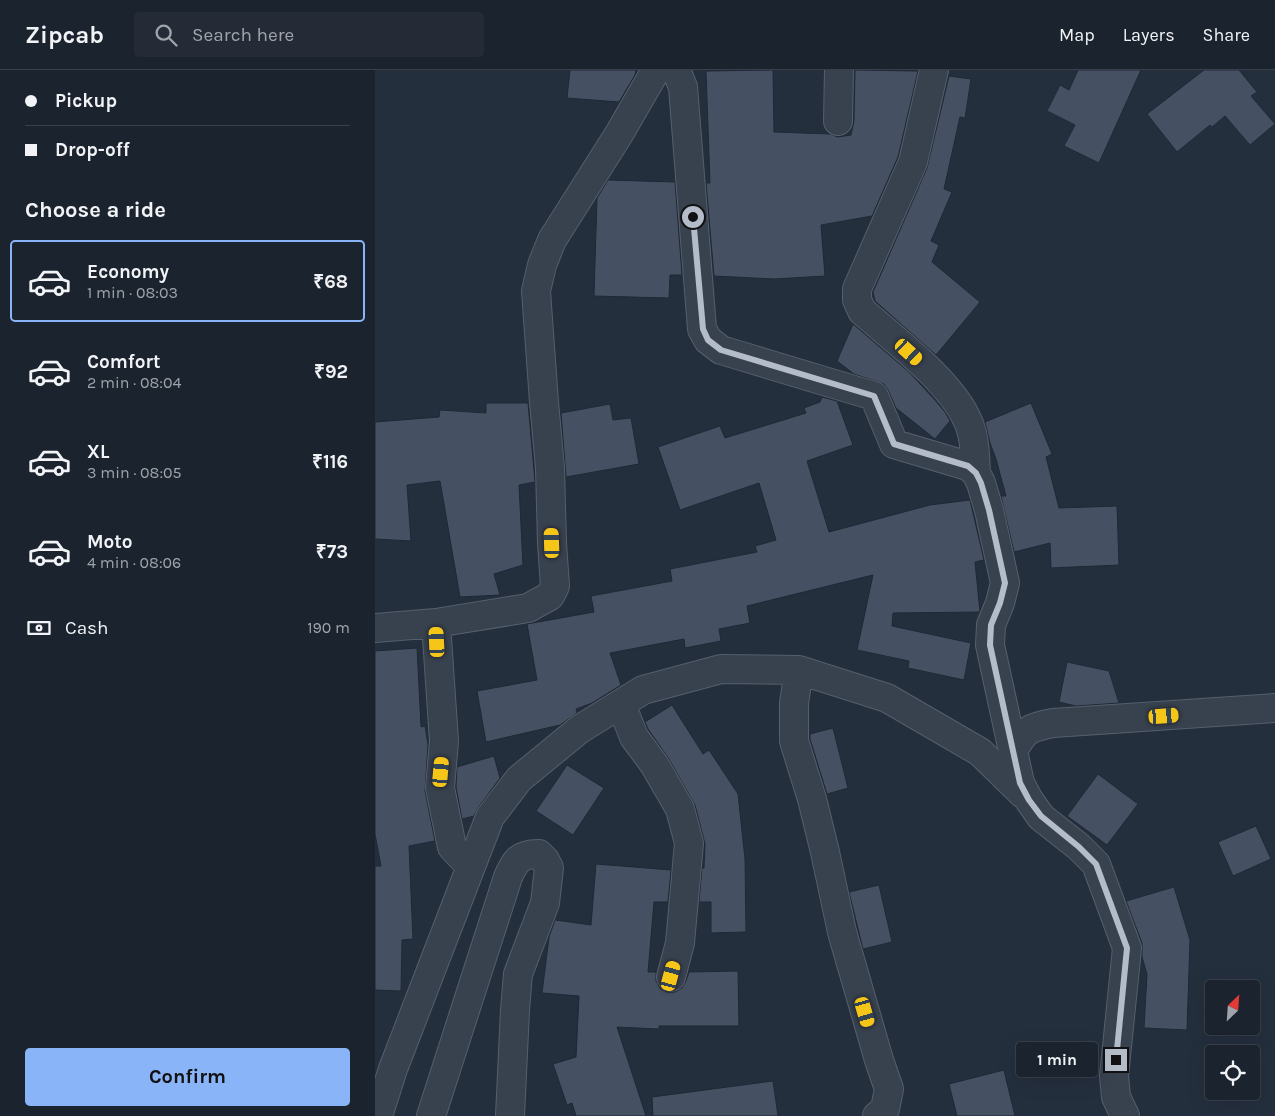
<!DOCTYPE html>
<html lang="en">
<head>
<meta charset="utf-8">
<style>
	:root { --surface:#1b232e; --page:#242b36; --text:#f1f3f6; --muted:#a0a4aa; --line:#39404a; --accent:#8ab4f8 }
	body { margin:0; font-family:Karla,sans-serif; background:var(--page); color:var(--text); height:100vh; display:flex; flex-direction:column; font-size:19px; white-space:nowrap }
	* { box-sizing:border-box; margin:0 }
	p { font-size:16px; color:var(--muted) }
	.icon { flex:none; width:28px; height:28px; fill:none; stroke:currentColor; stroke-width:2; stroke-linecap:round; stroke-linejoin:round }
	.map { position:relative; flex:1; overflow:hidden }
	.drawer { display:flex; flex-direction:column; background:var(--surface); width:375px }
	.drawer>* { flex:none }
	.top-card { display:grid; align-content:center; height:110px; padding:0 25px; background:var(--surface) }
	.needle { width:32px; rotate:25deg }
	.controls { position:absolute; left:830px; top:910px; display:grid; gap:10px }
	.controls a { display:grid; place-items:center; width:55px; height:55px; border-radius:5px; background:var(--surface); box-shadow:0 5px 20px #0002,0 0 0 1px var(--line); font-size:25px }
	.end { position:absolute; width:22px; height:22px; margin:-11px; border:6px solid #b4bcc9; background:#111; box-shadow:0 0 0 2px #111 }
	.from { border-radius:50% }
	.bubble { position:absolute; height:35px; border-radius:5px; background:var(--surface); box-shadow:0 5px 20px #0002,0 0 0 1px var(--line); font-size:16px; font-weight:700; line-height:35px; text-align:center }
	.car { position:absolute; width:15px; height:30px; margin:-15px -8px; border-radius:6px; box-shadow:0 0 4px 1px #0007; background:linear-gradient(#f5c518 24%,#345 0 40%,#f5c518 0 76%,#345 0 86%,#f5c518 0) }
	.top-card b { display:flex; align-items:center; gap:18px; height:48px; font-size:19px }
	.top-card b+b { border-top:1px solid var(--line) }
	.top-card i { width:12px; height:12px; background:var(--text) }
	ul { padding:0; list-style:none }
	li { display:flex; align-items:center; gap:15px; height:82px; margin:0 10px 8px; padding:0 15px; border:2px solid transparent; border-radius:5px }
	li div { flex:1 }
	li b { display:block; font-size:19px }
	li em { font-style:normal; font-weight:700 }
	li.current { border-color:var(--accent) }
	li>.icon { width:45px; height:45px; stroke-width:1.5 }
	h2 { padding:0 25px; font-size:22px; line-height:60px }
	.pay { display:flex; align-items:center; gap:12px; height:55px; padding:0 25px; font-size:19px }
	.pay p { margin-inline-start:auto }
	.button { display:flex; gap:10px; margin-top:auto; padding:10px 25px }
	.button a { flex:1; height:58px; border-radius:5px; background:var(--accent); color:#111; font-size:20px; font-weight:700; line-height:58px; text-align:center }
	header { display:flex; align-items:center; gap:30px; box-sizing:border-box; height:70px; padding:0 25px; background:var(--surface); border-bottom:1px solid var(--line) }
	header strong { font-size:24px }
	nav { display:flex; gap:28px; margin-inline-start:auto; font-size:18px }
	.search { width:350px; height:45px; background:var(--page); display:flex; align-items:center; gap:12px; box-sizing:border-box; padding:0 18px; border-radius:5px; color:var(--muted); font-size:19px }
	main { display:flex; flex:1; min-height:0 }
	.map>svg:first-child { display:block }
	.building { fill:#455162; stroke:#1f2835 }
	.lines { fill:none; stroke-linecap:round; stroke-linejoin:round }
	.street-casing { stroke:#565f6c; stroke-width:30 }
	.street { stroke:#38414e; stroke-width:28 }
	.route { stroke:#b4bcc9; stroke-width:6 }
</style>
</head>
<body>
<header>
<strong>Zipcab</strong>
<div class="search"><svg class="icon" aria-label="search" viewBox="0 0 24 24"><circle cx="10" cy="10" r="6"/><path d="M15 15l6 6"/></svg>Search here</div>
<nav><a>Map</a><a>Layers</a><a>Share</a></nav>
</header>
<main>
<section class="drawer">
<div class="top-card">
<b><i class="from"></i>Pickup</b>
<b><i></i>Drop-off</b>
</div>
<h2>Choose a ride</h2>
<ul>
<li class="current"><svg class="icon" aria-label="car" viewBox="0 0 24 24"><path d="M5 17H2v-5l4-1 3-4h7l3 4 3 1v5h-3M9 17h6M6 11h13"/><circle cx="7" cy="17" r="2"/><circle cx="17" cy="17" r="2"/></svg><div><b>Economy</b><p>1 min · 08:03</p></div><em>₹68</em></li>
<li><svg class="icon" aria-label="car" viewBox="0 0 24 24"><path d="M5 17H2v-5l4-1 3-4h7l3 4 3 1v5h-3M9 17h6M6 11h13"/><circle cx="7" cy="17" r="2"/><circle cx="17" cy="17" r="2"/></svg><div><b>Comfort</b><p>2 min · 08:04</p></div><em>₹92</em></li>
<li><svg class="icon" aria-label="car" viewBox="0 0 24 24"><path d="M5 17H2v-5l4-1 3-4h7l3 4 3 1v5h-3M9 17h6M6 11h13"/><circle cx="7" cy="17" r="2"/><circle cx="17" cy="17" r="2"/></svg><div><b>XL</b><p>3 min · 08:05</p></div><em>₹116</em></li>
<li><svg class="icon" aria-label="car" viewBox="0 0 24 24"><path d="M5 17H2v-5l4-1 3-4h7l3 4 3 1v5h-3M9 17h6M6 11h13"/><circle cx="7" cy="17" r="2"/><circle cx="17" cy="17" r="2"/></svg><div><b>Moto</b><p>4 min · 08:06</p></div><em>₹73</em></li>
</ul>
<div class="pay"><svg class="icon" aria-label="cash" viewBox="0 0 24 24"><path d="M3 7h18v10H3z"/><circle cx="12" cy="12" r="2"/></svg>Cash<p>190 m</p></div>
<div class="button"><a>Confirm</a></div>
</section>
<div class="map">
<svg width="900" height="1046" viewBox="0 0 900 1046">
	<rect width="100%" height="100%" fill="#242f3e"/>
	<path class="building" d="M195,0H261L260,5L244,32L192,28Z
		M398,0L399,62L455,64L463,67L476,65L479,51L480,0L543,1L523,87L497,146L446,155L450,206L399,209L339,206L331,113H335L331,1Z
		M703,0H766L724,93L689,76L700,55L672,41L685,15L694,20Z
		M829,0H864L882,22L876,26L900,54L875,75L850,46L837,57L835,55L802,82L772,44Z
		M574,6L596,9L590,48L585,47L569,119L577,122L556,171L564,175L557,192L605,232L561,285L500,231L498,222L552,98Z
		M233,110L300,112L307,205H295L294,228L219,226L222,128Z
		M478,254L534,302L559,329L570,342L575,351L560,369L521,338L513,320L509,314L479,304L462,291Z
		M447,327L462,331L478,375L432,391L454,462L555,435L595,430L609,490L600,492L605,542L518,543L517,556L596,573L589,610L533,598L534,591L482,580L498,505L372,536L375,553L344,559L346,571L310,578L309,569L235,583L246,615L217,633L201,639L202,643L185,655L111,672L102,621L162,610L152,554L219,542L216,526L297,511L295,499L382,482L380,476L401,470L384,413L305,440L283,377L345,356L350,368L431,343L429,338L445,332Z
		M111,333H153L160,412L144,415L148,495L119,504L125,525L85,527L65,411L32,415L36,471L0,469V352L64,347L65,340L111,343Z
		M656,333L677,384L671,387L684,438L742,436L744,495L676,498L675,473L639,482L626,426H631L621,389L615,373L610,352Z
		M235,334L238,350L256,348L264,394L191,407L186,343Z
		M42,578L46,657L50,656L53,675L50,721L60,771L34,776L38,869L27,870L26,921L0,920V796H6L0,764V581Z
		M692,592L734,601L744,633L701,636L684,632Z
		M297,635L328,684L334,680L363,724L370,789L371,862L336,863V832H324L327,798H329L330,774L320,735L292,686L273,659L270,652Z
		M458,658L473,718L452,724L435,669V664Z
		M119,686L125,708L103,738L99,746L87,749L81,717L82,697Z
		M192,695L229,718L198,765L161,741Z
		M723,704L763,734L732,775L692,746Z
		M881,756L896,789L858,806L843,772Z
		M221,794L296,800L293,832H279L273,902H281V911L285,918L292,922H300L307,918L311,911L314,902L363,901L364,956H284V959L242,957L271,1046H201L197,1033L192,1035L178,994L201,987L204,926L167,923L174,867L180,850L216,855Z
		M504,815L517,872L488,879L474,822Z
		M799,817L815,870L812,960L769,958L772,904L767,887V873L751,831Z
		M629,1000L640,1046H582L574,1014Z
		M398,1011L403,1046H278L277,1027Z"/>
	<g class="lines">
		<g class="street-casing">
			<path id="street" d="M301,0L308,17L327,259L333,270L346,280L499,326L519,374L593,396L601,403L606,413L614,440L630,513L625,533L616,555L615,575L645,713L654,730L666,747L704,777L721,794L752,878L739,1006L741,1027L750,1046
				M559,0L538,92L482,219V230L487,241C520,270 572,309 591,347C600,364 600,384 601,403
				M463,51L464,0
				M61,553L69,671L65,718L77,777L95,796
				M0,558L61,553L153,538L175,526L180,516L177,473L175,398L169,332L161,221L167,195L177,170L244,64L281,0
				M424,600L419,633V671L437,729L450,782L467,862L504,990L514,1019L510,1039L502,1046
				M246,634L259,667L279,694L305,739L314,773L305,873L296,907
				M638,681C650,659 654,658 678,653L900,638
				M3,1046L18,999L115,747L144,709L205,659L268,620L346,599L424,600L512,628L605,682L648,724
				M56,1046L133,807C140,791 144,784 164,784L170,790L174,798L170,833L143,904L140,940L135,1046"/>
		</g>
		<use href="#street" class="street"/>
	</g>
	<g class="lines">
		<path class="route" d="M318,147L328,259L333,270L346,280L499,326L519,374L593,396L601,403L606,413L614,440L630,513L625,533L616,555L615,575L645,713L654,730L666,746L704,777L721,794L752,878L741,990"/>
	</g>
</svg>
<div class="controls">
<a><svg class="needle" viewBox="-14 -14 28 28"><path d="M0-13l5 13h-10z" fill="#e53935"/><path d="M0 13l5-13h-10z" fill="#a0a4aa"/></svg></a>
<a><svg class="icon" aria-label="locate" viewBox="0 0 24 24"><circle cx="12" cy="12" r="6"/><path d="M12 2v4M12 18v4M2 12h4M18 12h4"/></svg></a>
</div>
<i class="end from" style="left:318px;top:147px"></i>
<i class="end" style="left:741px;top:990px"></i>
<div class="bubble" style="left:641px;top:972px;width:82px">1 min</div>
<i class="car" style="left:534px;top:282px;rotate:132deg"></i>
<i class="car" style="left:177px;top:473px;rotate:358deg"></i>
<i class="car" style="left:62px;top:572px;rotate:357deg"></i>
<i class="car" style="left:789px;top:646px;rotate:86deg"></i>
<i class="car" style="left:66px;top:702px;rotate:5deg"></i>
<i class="car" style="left:296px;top:906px;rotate:15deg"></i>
<i class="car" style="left:490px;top:942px;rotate:164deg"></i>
</div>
</main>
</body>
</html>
